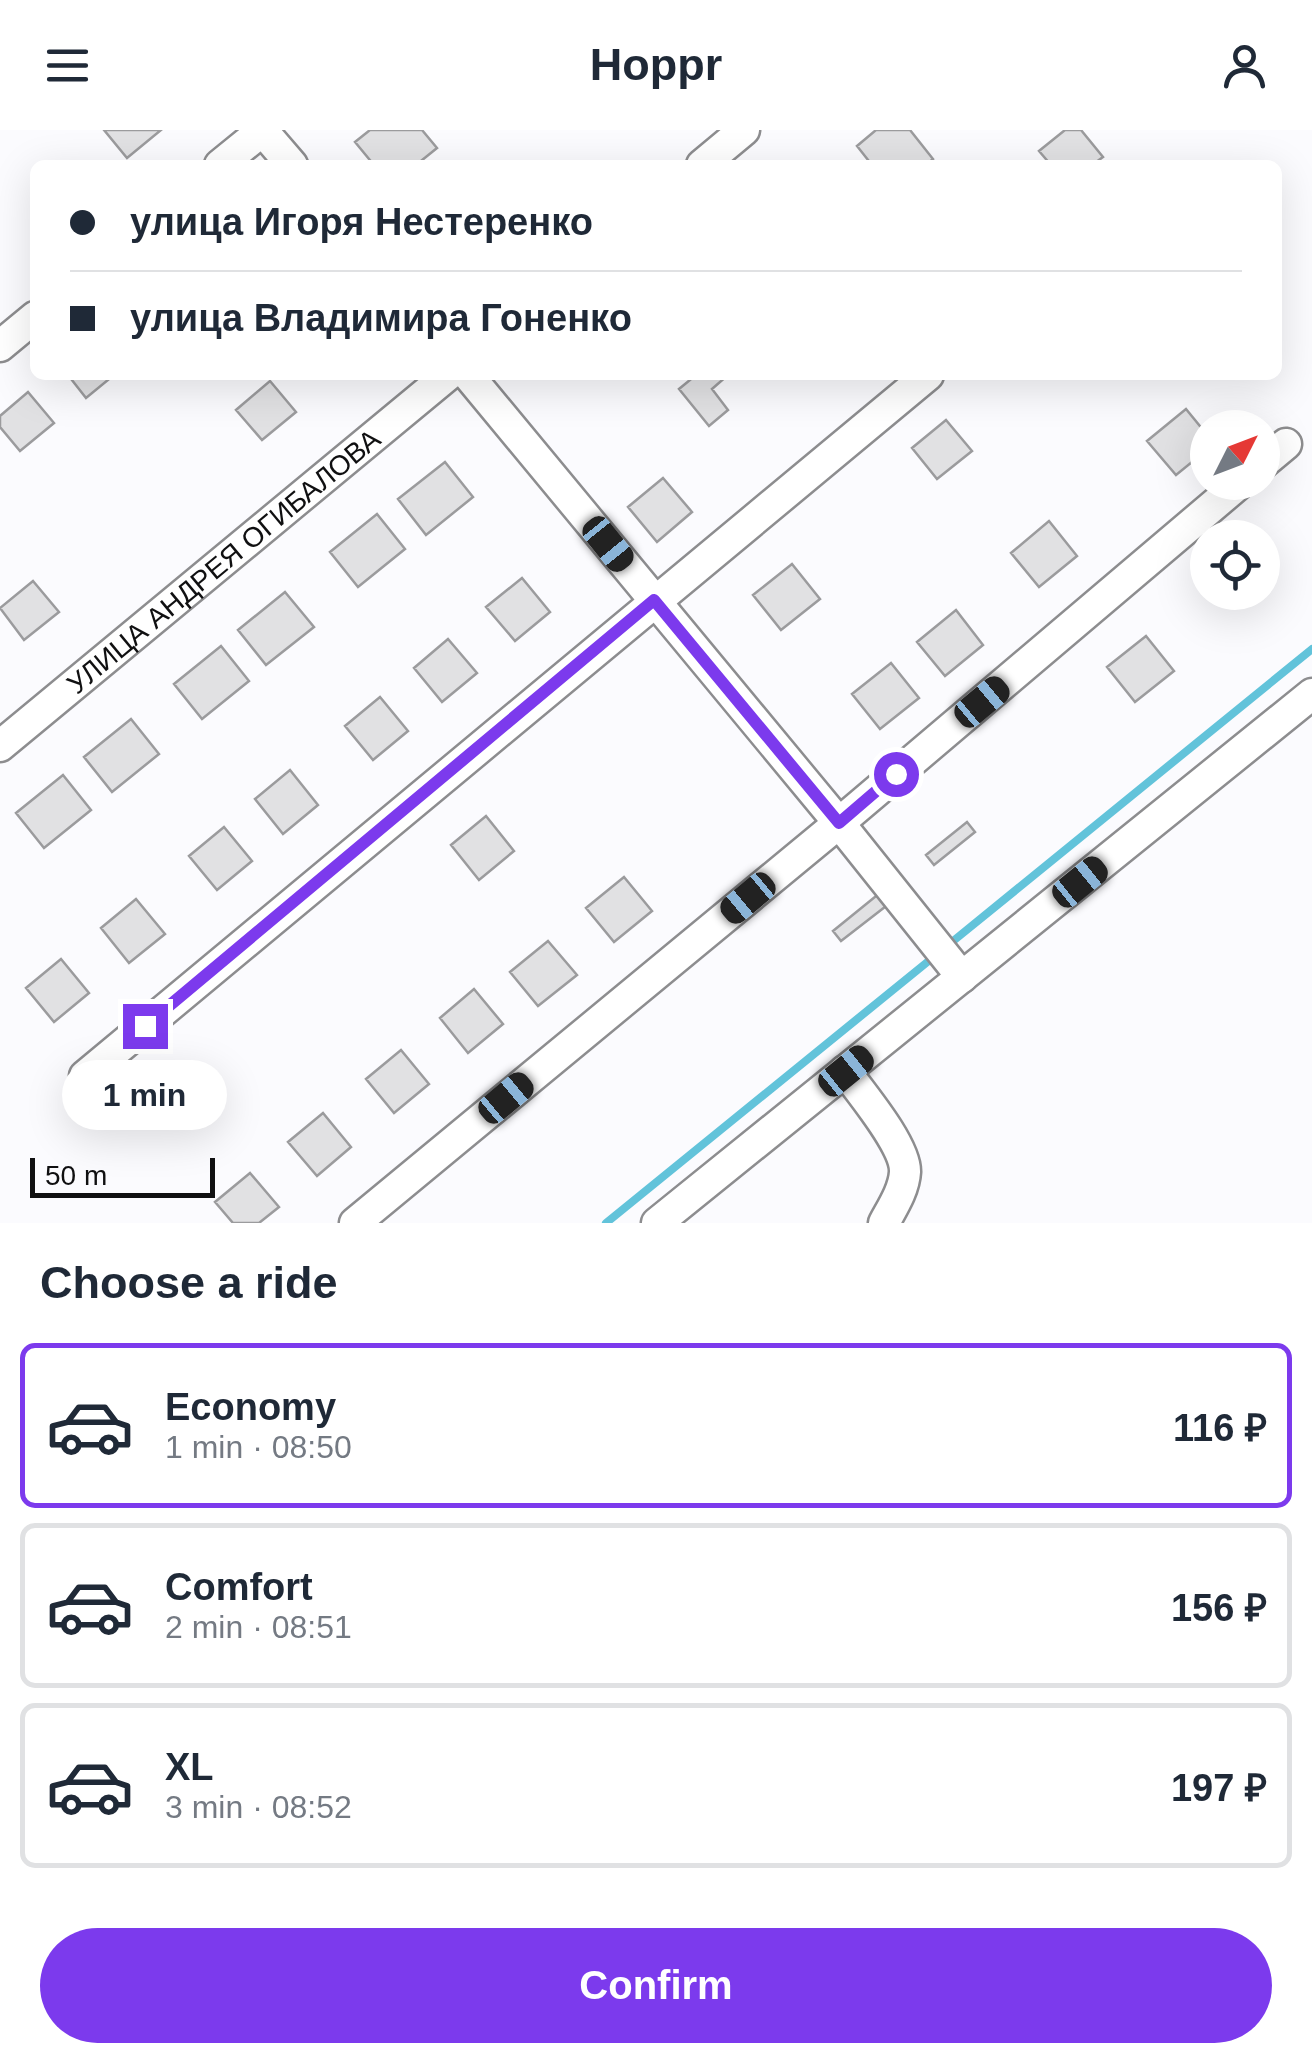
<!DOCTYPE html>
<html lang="en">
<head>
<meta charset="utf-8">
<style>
	:root { --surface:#fff; --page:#f2f2f3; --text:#1f2937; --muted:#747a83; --line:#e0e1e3; --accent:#7c3aed }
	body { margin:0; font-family:Arial,sans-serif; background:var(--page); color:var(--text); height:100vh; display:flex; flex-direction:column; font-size:38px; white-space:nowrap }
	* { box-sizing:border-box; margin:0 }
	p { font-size:32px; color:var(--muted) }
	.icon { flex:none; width:55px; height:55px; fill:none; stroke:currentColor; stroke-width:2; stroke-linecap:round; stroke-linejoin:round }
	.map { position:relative; height:1093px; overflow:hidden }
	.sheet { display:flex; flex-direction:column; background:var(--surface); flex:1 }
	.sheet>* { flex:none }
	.hud { position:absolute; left:30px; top:30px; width:1252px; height:220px; border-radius:15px; box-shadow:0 10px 40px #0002; display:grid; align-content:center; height:220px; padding:0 40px; background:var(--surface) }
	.needle { width:65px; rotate:48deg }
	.tools { position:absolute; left:1190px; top:280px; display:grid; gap:20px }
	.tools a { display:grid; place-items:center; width:90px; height:90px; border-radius:50%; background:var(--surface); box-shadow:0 10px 40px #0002; font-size:50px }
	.scale { position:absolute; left:30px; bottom:25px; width:185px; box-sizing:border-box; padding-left:10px; border:5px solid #101011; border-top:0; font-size:28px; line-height:35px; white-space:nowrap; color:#101011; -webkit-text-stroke:8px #fbfbfe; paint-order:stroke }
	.end { position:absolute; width:45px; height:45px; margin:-22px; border:12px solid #7c3aed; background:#fff; box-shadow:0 0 0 5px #fff }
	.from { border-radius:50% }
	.bubble { position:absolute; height:70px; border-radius:35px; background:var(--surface); box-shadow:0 10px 40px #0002; font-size:32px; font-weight:600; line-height:70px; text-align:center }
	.car { position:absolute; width:30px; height:60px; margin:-30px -15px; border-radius:12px; box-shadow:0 0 8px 2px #0007; background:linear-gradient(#222 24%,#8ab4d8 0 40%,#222 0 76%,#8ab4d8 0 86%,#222 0) }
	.hud b { display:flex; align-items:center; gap:35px; height:95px; font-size:38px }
	.hud b+b { border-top:2px solid var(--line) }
	.hud i { width:25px; height:25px; background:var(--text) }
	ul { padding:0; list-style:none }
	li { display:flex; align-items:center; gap:30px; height:165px; margin:0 20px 15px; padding:0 20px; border:5px solid var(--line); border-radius:15px }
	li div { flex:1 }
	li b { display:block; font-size:38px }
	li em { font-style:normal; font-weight:600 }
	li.selected { border-color:var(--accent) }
	li>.icon { width:90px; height:90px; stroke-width:1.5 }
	h2 { padding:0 40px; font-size:45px; line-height:120px }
	.cta { display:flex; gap:20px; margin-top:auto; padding:20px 40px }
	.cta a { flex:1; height:115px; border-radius:60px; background:var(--accent); color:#fff; font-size:40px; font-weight:600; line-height:115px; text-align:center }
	header { display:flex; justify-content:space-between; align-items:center; height:130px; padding:0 40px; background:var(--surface); font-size:45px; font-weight:600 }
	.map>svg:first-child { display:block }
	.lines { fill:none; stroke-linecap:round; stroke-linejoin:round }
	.stream { stroke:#62c3da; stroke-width:8 }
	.building { fill:#e1e1e3; stroke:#9b9b9d; stroke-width:2.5 }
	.minor-casing { stroke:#8d8d8f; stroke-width:35 }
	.minor { stroke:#fff; stroke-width:30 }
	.route { stroke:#7c3aed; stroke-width:12 }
	.labels { text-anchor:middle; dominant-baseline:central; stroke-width:8; stroke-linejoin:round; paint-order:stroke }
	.street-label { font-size:28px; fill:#101011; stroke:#fbfbfe }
</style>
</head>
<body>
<header><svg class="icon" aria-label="menu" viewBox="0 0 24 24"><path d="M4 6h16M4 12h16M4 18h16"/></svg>Hoppr<svg class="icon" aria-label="person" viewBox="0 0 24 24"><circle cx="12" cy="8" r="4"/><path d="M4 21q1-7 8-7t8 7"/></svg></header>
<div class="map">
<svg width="1312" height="1093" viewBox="0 0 1312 1093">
	<rect width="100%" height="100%" fill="#fbfbfe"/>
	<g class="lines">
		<path class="stream" d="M947,816L1312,519
			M606,1093L936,825"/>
	</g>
	<path class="building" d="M104,0H161L127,28Z
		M370,0H422L437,18L416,35H374L355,12Z
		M876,0H910L933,29L926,35H872L857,16Z
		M1065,0H1081L1103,27L1092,35H1051L1039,21Z
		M68,245H114L86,268Z
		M696,245H728L712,259L728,280L709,296L679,259Z
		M270,251L296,282L262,310L236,280Z
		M28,262L54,293L20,321L0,297V286Z
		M1186,279L1208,306V319L1176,345L1147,311Z
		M946,290L972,321L937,349L912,318Z
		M445,332L473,367L426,405L398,369Z
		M663,348L692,382L657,412L628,377Z
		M377,384L405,419L358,457L330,422Z
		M1049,391L1077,426L1039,457L1011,423Z
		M792,434L820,469L781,500L753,465Z
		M522,448L550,482L515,511L486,477Z
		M33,451L59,482L24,510L0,478Z
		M285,462L314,497L266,535L238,500Z
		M956,480L983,515L945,546L917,512Z
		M1146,506L1174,541L1135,572L1107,537Z
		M448,509L477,543L442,572L414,538Z
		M221,516L249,551L202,589L174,554Z
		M891,533L919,568L880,599L852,564Z
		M380,567L408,601L373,630L345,596Z
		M131,589L159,624L112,662L84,627Z
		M290,640L318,675L283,704L255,669Z
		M63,645L91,680L44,718L16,683Z
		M486,686L514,721L479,750L451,715Z
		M967,692L975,702L934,735L926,725Z
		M224,697L252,731L217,760L189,726Z
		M624,747L652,781L614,812L586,778Z
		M881,762L890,773L841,811L833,801Z
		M136,769L165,804L129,833L101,798Z
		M548,811L577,845L538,876L510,842Z
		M61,829L89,863L54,892L26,858Z
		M474,859L503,894L468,923L440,888Z
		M401,920L429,954L394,983L366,949Z
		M323,983L351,1017L317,1046L288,1012Z
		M250,1043L279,1077L259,1093H233L215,1072Z"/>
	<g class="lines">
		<g class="minor-casing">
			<g id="minor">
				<path d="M262,0L292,35"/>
				<path d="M220,35L263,0"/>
				<path d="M702,35L744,0"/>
				<path d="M0,216L35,187"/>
				<path d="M468,245L839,693L962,847"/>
				<path d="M1262,334L1286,314"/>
				<path id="s1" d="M0,616L448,245"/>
				<path d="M845,941C861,963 906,1016 905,1042C904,1060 892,1078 884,1093"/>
				<path d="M85,946L928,245"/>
				<path d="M355,1093L839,693L1241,352"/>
				<path d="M657,1093L1312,564"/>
			</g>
		</g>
		<use href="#minor" class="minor"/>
	</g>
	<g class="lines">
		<path class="route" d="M145,896L654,470L839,693L896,644"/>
	</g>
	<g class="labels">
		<g class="street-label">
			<text stroke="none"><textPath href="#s1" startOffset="290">УЛИЦА АНДРЕЯ ОГИБАЛОВА</textPath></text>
		</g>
	</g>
</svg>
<div class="tools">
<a><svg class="needle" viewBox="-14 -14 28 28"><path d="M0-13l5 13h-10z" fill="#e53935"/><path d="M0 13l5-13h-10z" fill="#747a83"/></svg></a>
<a><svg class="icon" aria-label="locate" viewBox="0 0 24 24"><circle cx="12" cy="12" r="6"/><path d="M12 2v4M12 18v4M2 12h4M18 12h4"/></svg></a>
</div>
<div class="scale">50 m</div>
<i class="end from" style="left:896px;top:644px"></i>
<i class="end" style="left:145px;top:896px"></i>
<div class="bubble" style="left:62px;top:930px;width:165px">1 min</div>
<i class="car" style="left:608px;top:414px;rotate:141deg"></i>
<i class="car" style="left:982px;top:572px;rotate:50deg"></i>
<i class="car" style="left:1080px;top:752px;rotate:51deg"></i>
<i class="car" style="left:748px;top:768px;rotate:230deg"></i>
<i class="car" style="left:846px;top:941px;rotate:51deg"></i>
<i class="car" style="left:506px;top:968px;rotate:50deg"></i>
<div class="hud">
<b><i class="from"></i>улица Игоря Нестеренко</b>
<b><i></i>улица Владимира Гоненко</b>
</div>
</div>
<section class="sheet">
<h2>Choose a ride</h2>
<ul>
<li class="selected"><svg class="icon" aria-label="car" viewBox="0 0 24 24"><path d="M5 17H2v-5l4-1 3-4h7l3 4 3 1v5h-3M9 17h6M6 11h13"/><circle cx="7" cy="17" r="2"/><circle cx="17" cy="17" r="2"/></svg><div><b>Economy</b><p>1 min · 08:50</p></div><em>116 ₽</em></li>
<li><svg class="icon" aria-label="car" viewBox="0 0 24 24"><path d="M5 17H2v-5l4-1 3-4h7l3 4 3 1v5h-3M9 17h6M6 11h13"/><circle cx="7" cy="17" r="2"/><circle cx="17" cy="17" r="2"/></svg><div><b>Comfort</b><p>2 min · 08:51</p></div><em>156 ₽</em></li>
<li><svg class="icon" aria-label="car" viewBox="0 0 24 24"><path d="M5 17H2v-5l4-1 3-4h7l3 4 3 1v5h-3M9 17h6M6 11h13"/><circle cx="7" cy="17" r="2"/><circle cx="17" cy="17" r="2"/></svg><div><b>XL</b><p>3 min · 08:52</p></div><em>197 ₽</em></li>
</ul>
<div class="cta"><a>Confirm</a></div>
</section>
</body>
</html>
